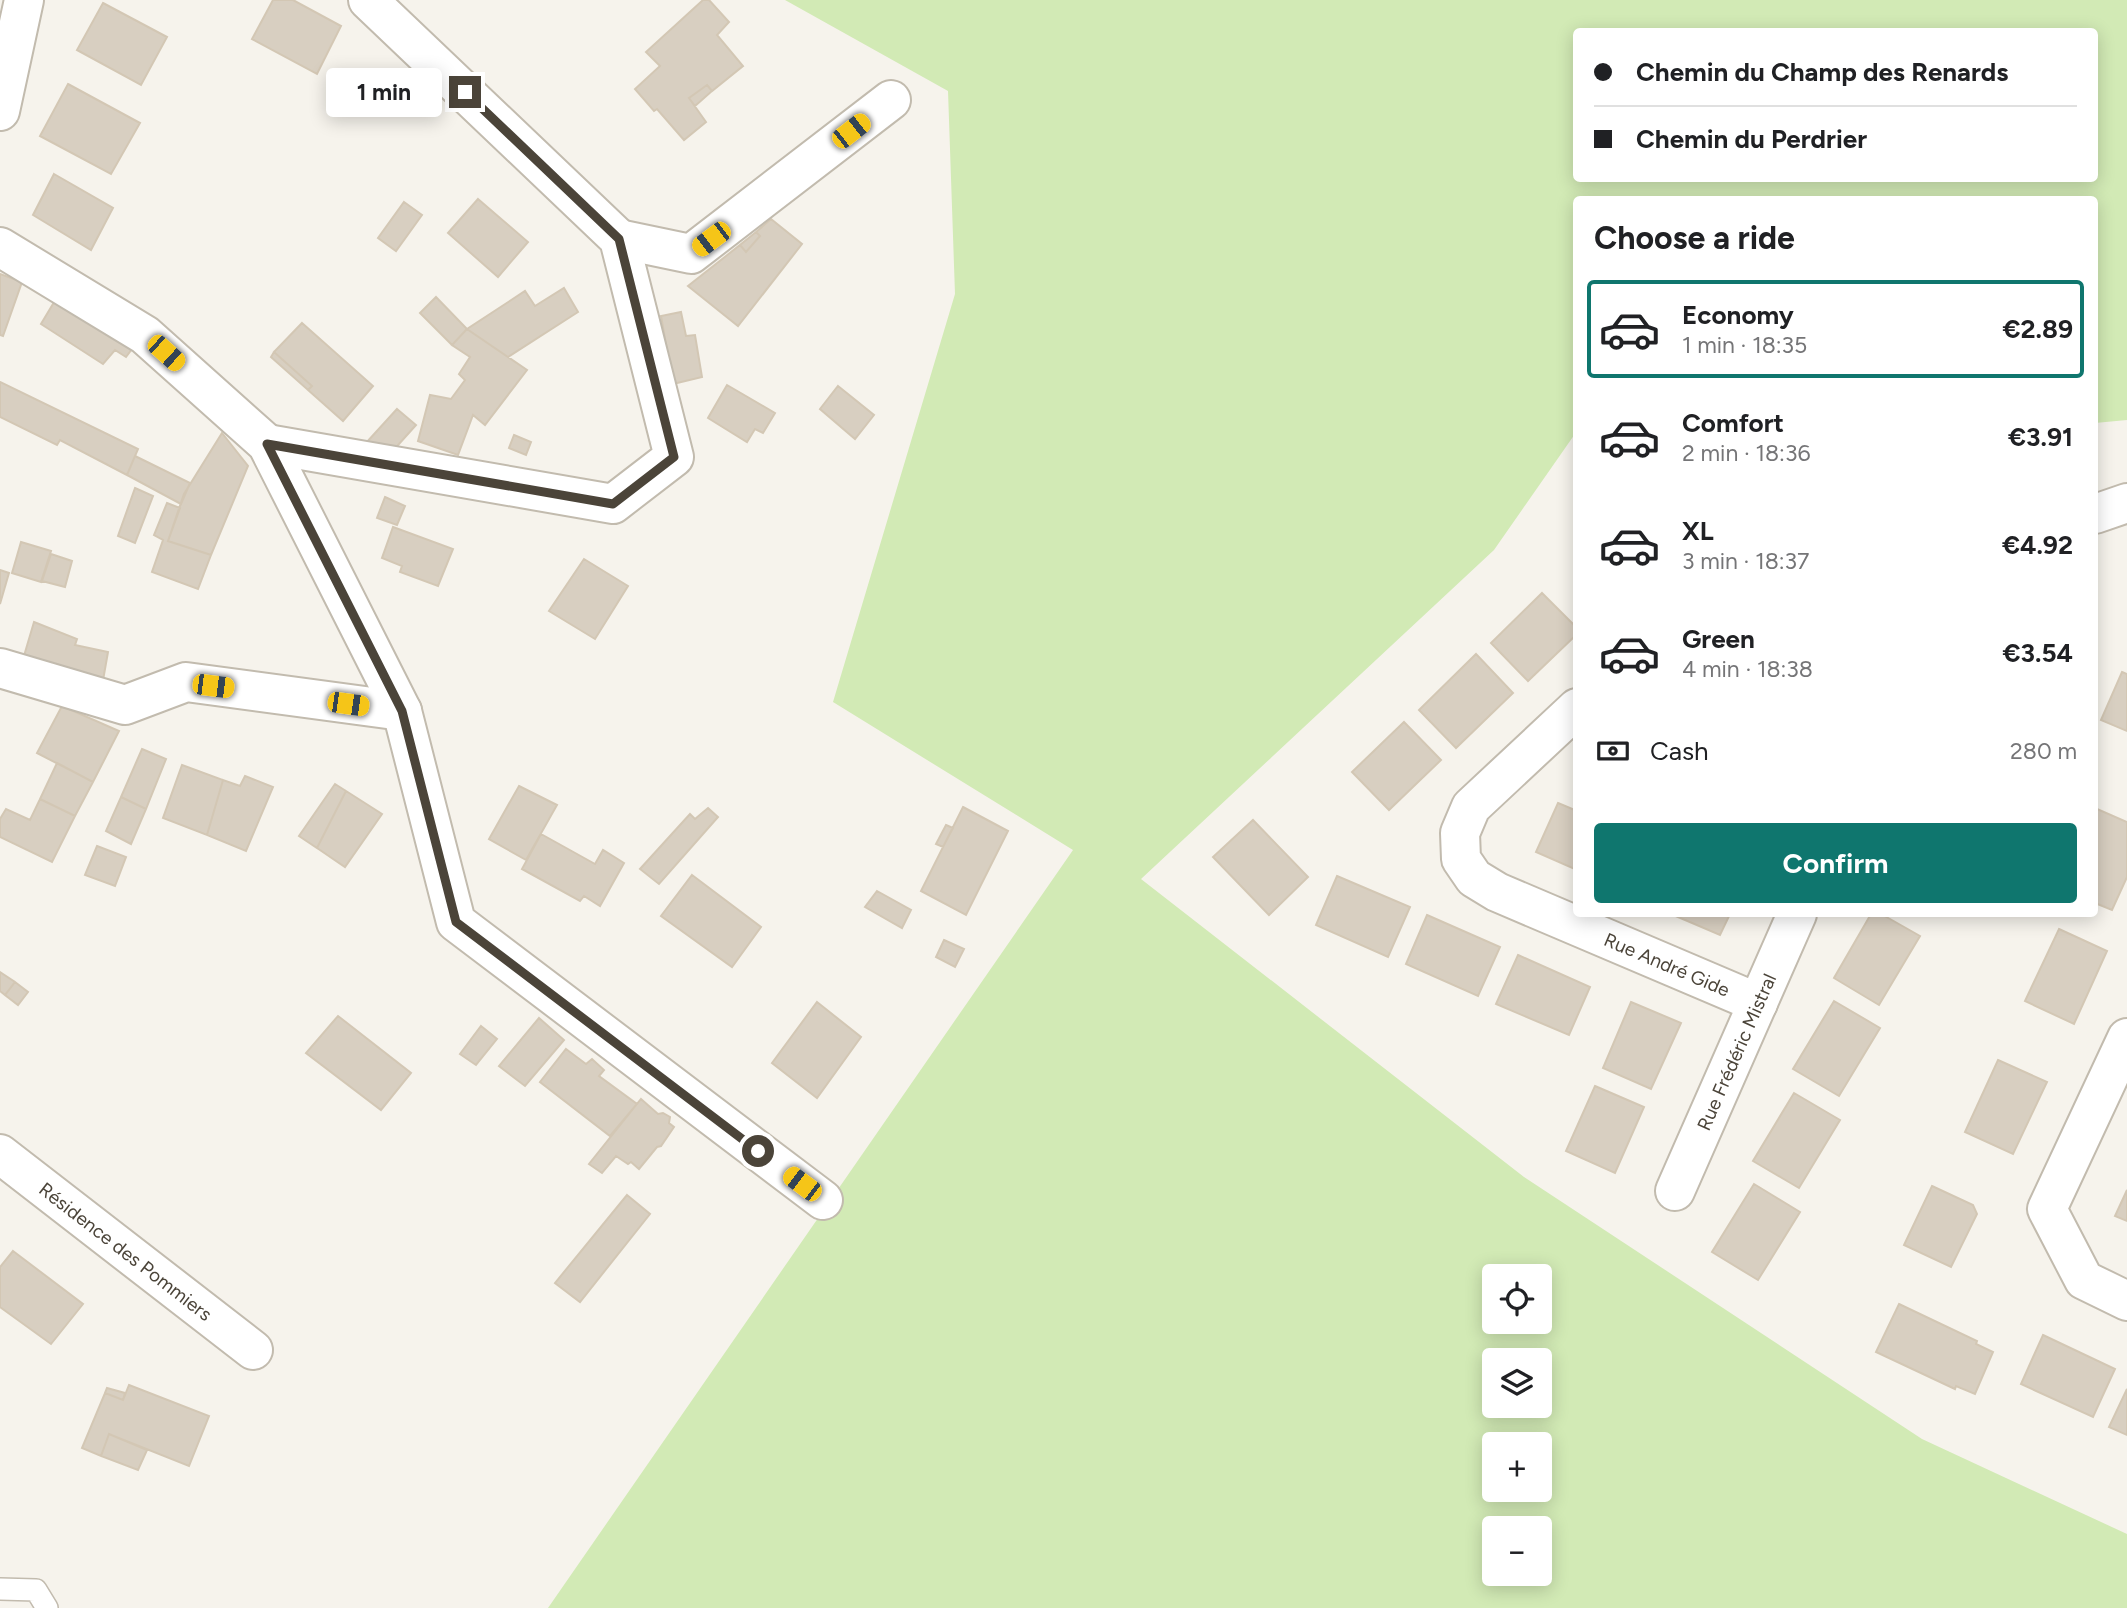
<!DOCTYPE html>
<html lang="en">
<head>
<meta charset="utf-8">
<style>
	:root { --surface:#fff; --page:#f2f2f2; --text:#202124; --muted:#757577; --line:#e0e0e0; --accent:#0f766e }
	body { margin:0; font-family:Figtree,sans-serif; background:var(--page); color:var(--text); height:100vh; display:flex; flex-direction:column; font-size:26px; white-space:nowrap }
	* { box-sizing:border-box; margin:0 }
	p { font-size:23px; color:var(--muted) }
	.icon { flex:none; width:38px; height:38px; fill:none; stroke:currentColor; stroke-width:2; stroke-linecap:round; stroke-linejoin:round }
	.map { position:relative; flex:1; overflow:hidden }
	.panel { position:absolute; left:1573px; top:196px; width:525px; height:721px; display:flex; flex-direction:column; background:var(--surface); border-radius:7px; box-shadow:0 4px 18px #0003 }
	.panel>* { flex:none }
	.banner { position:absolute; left:1573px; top:28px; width:525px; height:154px; border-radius:7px; box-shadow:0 4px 18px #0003; display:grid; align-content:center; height:154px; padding:0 21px; background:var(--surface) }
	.tools { position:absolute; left:1482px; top:1264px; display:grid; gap:14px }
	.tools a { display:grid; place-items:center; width:70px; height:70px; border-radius:7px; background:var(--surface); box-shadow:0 4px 18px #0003; font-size:35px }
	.end { position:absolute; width:32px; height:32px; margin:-16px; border:9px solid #4b4439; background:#fff; box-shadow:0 0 0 4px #fff }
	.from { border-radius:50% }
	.bubble { position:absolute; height:49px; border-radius:7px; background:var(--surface); box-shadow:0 4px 18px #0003; font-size:23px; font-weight:700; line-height:49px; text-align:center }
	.car { position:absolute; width:21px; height:42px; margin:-21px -10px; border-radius:9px; box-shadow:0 0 5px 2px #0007; background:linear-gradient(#f5c518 24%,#345 0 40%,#f5c518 0 76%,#345 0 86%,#f5c518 0) }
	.banner b { display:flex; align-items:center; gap:24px; height:66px; font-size:26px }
	.banner b+b { border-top:2px solid var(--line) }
	.banner i { width:18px; height:18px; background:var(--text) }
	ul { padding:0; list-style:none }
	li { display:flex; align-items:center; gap:21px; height:98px; margin:0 14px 10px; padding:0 7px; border:4px solid transparent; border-radius:7px }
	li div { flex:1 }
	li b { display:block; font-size:26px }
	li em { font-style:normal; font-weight:700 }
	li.active { border-color:var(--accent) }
	li>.icon { width:63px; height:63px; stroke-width:1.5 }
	h2 { padding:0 21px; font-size:32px; line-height:84px }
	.pay { display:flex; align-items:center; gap:18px; height:77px; padding:0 21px; font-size:26px }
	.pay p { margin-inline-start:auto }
	.primary-button { display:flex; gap:14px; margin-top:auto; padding:14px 21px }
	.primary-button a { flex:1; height:80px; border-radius:7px; background:var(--accent); color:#fff; font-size:28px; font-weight:700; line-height:80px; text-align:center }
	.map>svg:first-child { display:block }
	.green { fill:#d2eab5; fill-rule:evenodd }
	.building { fill:#d8cfc1; stroke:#d3c7b4; stroke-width:2 }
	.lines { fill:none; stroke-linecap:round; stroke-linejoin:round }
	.service-casing { stroke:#c2bbae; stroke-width:24 }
	.minor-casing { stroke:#c2bbae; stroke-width:42 }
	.tertiary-casing { stroke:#c2bbae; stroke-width:42 }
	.service { stroke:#fff; stroke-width:21 }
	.minor { stroke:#fff; stroke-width:38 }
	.tertiary { stroke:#fff; stroke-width:38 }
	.route { stroke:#4b4439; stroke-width:9 }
	.labels { text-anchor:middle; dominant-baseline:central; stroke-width:5; stroke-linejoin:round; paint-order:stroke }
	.street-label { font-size:19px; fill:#4b4439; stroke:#fff }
</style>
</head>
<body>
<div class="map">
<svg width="2127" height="1608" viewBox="0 0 2127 1608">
	<rect width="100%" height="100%" fill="#f6f3ec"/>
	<path class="green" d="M785,0H2127V420L2095,423V200H1577V431L1494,550L1141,879L1524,1177L1922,1439L2127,1534V1608H548L1073,850L833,702L955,294L948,91ZM1577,32H2095V178H1577ZM1494,1276H1540V1321H1494ZM1494,1360H1540V1405H1494ZM1494,1444H1540V1489H1494ZM1494,1528H1540V1573H1494Z"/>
	<path class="building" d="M273,0H293L341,26L317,74L252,39Z
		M703,0H709L729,22L717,35L743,66L712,91L707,85L689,98L706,122L684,140L657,109L654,111L635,89L660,66L646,52Z
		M103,3L167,37L141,85L77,50Z
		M68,84L140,123L111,174L40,136Z
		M707,85L712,91L695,106L689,98Z
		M54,174L113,208L91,250L33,215Z
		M478,199L528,242L498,277L448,233Z
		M404,202L422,215L396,251L378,238Z
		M771,219L802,244L738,326L688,286L740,245L746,252L760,236L756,232Z
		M756,232L760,236L746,252L740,245Z
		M0,274L22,282L3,336L0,335Z
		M564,288L578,312L508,357L467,329L525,291L535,306Z
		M436,297L467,329L452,345L420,313Z
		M56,299L132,349L126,357L115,350L103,364L41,324Z
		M681,312L686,336L695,335L702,377L673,384L661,316Z
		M302,323L373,386L343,421L308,390L312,386L274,352Z
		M467,329L527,370L485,425L473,415L458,455L418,441L430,395L451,399L465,380L459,374L470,357L452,345Z
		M274,352L312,386L308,390L271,357Z
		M0,382L138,449L127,475L60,440L57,445L0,417Z
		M727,385L775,413L763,433L755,429L747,442L708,418Z
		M838,386L874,415L855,439L820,409Z
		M397,409L416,425L390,454L366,443Z
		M222,433L248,466L211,555L168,541L184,494Z
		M514,435L531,442L526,455L509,448Z
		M135,456L190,483L181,504L127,475Z
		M135,488L153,496L135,543L118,536Z
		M385,497L405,506L397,525L377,518Z
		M167,503L180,508L168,541L211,555L198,589L152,572L163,540L154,535Z
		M393,527L453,549L438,586L400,572L402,566L382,558Z
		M21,542L51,551L41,582L12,573Z
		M51,554L72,561L65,587L42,581Z
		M584,559L628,586L595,639L549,611Z
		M0,570L9,573L0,604Z
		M1542,593L1577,628V634L1528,681L1491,643Z
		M34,622L77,639L75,645L108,652L102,686L21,666Z
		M1476,654L1513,693L1456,748L1419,710Z
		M2122,672L2127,674V731L2101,720Z
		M62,706L119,731L93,782L37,753Z
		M1404,722L1441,760L1389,810L1352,772Z
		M142,749L166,759L146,809L121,797Z
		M57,763L93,782L75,816L40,799Z
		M182,765L223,780L207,835L163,818Z
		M245,776L273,787L246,851L207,835L223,780L240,786Z
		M335,784L346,791L317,848L299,836Z
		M519,786L557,805L526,860L489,839Z
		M346,791L382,814L345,867L317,848Z
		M121,797L146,809L131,844L106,831Z
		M40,799L75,816L52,862L0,837V819L6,809L30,820Z
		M1558,803L1577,811V870L1536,852Z
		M963,807L1008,831L966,915L921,891Z
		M708,808L718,817L659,884L640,869L690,814L695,819Z
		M2097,809L2127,822V877L2112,910L2095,903V814Z
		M1253,820L1308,877L1269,915L1213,857Z
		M946,825L953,828L943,847L936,844Z
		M541,834L595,864L603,850L624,863L600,906L584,896L580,901L522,869Z
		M97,846L126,857L115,886L85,875Z
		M692,875L761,927L732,967L661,916Z
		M1337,876L1410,907L1388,957L1316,925Z
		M877,891L911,910L902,928L865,907Z
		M1671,914H1730L1720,935Z
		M1871,914H1881L1920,936L1879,1005L1834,978Z
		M1427,915L1500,947L1478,996L1406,964Z
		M2059,929L2107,951L2074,1024L2025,1001Z
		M944,940L964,949L955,967L936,957Z
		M1518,955L1590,987L1569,1035L1496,1004Z
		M0,972L15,982L5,995L0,991Z
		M15,982L28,992L18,1005L5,995Z
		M1834,1001L1880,1028L1839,1096L1793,1069Z
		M817,1002L861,1037L817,1098L772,1063Z
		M1631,1002L1681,1023L1651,1089L1603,1068Z
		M338,1016L411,1073L381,1110L306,1053Z
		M539,1018L564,1040L525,1086L499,1066Z
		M481,1026L497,1039L476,1065L460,1054Z
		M566,1049L586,1064L592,1059L604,1070L599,1076L637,1104L610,1136L540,1082Z
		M1998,1060L2047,1082L2013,1154L1965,1132Z
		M1595,1086L1644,1107L1615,1173L1566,1151Z
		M1794,1093L1840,1120L1799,1188L1753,1161Z
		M641,1099L658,1114L663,1113L670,1117L669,1123L674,1127L661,1146L657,1147L639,1169L631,1162L628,1164L616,1156L602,1173L589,1164Z
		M1754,1184L1800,1212L1758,1280L1712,1252Z
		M1932,1186L1973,1205L1977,1214L1951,1267L1904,1245Z
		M2127,1190V1221L2115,1216Z
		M627,1195L650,1214L580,1302L555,1283Z
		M13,1251L83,1304L51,1344L0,1307V1267Z
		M1899,1304L1977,1341L1976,1344L1993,1352L1975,1394L1956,1386L1955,1389L1876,1352Z
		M2043,1335L2115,1369L2093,1417L2021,1384Z
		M129,1385L209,1416L189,1466L109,1434L101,1456L82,1448L105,1393L123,1400Z
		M107,1388L125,1393L123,1400L105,1393Z
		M2127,1389V1435L2109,1427Z
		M109,1434L147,1450L138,1470L101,1456Z"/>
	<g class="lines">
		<g class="service-casing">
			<path id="service" d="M0,1589L36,1590L47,1608"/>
		</g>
		<g class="minor-casing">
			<g id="minor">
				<path d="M619,239L691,254L891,100"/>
				<path d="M0,247L145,335L267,444L402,711L456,922L823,1200"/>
				<path d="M267,444L613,504L674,457L619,239L368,0"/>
				<path d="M2095,514L2127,503"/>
				<path d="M0,668L125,705L186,682L402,711"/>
				<path id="s1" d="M1577,708L1471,807L1460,833L1461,859L1474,878L1497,892L1758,1003"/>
				<path d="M2127,1038L2047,1209L2084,1280L2127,1301"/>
				<path id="s2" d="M0,1154L253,1350"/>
				<path id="s3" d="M1675,1191L1797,914"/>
			</g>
		</g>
		<g class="tertiary-casing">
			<path id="tertiary" d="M0,111L24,0"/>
		</g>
		<use href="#service" class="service"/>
		<use href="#minor" class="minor"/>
		<use href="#tertiary" class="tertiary"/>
	</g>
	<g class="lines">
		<path class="route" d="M465,92L619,239L674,457L613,504L267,444L402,711L456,922L758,1151"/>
	</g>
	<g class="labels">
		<g class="street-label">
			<text stroke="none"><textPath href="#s1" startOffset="434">Rue André Gide</textPath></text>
			<text stroke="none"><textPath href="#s3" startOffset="152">Rue Frédéric Mistral</textPath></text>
			<text stroke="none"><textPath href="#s2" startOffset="159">Résidence des Pommiers</textPath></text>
		</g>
	</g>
</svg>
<div class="tools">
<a><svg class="icon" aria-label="locate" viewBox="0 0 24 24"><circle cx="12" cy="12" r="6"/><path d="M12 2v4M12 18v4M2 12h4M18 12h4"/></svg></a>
<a><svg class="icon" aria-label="layers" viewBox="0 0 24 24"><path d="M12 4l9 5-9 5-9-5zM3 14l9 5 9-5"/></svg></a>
<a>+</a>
<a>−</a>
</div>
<i class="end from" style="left:758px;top:1151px"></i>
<i class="end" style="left:465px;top:92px"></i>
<div class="bubble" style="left:326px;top:68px;width:116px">1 min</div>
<i class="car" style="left:851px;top:131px;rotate:52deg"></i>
<i class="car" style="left:711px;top:239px;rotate:233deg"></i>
<i class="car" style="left:166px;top:353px;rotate:132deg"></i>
<i class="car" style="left:213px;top:686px;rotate:97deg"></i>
<i class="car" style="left:348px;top:704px;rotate:98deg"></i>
<i class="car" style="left:802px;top:1184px;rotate:307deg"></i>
<div class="banner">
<b><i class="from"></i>Chemin du Champ des Renards</b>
<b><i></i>Chemin du Perdrier</b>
</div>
<section class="panel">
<h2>Choose a ride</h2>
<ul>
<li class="active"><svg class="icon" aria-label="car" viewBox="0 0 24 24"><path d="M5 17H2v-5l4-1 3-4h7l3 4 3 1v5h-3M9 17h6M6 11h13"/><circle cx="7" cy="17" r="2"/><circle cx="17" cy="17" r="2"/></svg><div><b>Economy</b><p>1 min · 18:35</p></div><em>€2.89</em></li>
<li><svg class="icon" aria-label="car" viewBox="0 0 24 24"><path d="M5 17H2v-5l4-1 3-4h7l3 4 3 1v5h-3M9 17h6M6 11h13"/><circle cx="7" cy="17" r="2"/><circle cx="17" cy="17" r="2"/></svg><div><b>Comfort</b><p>2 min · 18:36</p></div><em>€3.91</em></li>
<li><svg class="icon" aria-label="car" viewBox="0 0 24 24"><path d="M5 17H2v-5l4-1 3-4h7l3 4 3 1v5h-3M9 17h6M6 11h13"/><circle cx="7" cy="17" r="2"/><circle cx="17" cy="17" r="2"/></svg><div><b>XL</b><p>3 min · 18:37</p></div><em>€4.92</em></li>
<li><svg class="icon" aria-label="car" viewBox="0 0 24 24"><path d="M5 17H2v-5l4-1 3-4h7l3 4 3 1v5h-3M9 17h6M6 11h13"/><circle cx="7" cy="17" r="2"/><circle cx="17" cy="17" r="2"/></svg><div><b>Green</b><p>4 min · 18:38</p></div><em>€3.54</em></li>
</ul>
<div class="pay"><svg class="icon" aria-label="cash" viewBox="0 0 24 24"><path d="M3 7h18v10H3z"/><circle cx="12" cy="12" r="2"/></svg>Cash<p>280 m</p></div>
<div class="primary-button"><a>Confirm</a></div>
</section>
</div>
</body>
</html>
